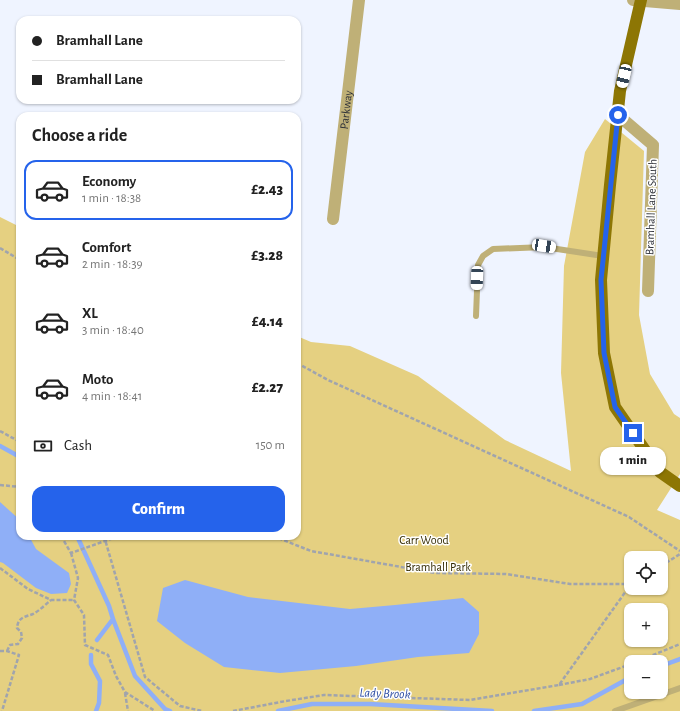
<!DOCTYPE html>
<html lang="en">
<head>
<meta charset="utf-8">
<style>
	:root { --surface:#fff; --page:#f2f2f2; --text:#222; --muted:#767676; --line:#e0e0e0; --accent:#2563eb }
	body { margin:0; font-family:"Alegreya Sans",sans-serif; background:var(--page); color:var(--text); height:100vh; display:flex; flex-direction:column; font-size:15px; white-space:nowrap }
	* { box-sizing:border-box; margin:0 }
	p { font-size:13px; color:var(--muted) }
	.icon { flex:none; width:22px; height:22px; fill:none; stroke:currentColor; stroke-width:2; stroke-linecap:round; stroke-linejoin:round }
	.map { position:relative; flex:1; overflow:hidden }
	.sheet { position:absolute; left:16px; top:112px; width:285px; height:428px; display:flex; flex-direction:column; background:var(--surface); border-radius:12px; box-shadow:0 1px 3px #0004 }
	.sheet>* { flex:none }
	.hud { position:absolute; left:16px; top:16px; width:285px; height:88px; border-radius:12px; box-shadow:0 1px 3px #0004; display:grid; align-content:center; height:88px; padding:0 16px; background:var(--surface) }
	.controls { position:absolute; left:624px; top:551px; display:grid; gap:8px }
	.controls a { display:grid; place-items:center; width:44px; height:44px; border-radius:8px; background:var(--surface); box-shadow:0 1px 3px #0004; font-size:20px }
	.end { position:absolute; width:18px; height:18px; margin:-9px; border:5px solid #2563eb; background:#fff; box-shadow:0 0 0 2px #fff }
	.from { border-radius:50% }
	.bubble { position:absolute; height:28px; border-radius:12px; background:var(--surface); box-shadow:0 1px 3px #0004; font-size:13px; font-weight:800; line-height:28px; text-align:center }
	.car { position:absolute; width:12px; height:24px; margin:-12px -6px; border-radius:5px; box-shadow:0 0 3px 1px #0007; background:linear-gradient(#fff 24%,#345 0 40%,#fff 0 76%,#345 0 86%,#fff 0) }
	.hud b { display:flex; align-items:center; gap:14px; height:38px; font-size:15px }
	.hud b+b { border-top:1px solid var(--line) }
	.hud i { width:10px; height:10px; background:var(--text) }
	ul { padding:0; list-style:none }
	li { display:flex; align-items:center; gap:12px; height:60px; margin:0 8px 6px; padding:0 8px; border:2px solid transparent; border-radius:12px }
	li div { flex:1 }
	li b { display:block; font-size:15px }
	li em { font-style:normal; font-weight:800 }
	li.selected { border-color:var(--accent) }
	li>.icon { width:36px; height:36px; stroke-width:1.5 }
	h2 { padding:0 16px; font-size:18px; line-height:48px }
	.pay { display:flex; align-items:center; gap:10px; height:44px; padding:0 16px; font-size:15px }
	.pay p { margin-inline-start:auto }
	.primary-button { display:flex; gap:8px; margin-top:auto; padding:8px 16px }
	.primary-button a { flex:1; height:46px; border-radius:12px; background:var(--accent); color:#fff; font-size:16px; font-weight:800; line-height:46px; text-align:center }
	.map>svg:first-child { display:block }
	.green { fill:#e5d081; fill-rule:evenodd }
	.water { fill:#8faff7 }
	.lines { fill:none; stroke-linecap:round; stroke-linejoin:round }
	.stream { stroke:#8faff7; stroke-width:4.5 }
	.path { stroke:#a0a4ad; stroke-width:2.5; stroke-dasharray:4 2; stroke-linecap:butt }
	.service { stroke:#bfb077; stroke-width:6 }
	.minor { stroke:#bfb077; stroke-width:12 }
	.primary { stroke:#8d7604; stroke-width:12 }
	.route { stroke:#2563eb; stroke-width:5 }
	.labels { text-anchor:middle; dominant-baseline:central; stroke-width:3; stroke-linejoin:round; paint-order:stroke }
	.street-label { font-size:12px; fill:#2e3138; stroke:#fff }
	.park-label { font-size:12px; fill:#342b03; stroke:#fff }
	.water-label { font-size:13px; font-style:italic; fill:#3251a5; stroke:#fff }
</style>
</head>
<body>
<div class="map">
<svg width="680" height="711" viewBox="0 0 680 711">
	<rect width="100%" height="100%" fill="#eff4ff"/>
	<path class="green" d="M605,119L644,151L639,315L650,374L674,414L680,418V474L657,510L680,520V711H0V217L20,227V536H297V336L311,342L350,346L418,376L505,440L571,471L561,373L564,266L585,152ZM631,558H661V588H631ZM631,610H661V640H631ZM631,662H661V692H631Z"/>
	<path class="water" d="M0,502L20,520V536H29L36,549L69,573L71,584L67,593L51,594L36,588L3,563L0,562Z
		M185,580L248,597L350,609L395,605L463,598L479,612V634L469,653L418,657L356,666L280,673L224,667L185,643L157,621L163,588Z"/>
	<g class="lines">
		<path class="stream" d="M0,446L20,457
			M77,536L109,606L113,619L135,676L165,709L170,711
			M97,640L113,619
			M91,655V664L100,681L99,703L96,711
			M661,666L680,659
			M278,711L312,704H370L492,711
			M534,711L582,704L631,677"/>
		<path class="path" d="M0,248L20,260
			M297,363L328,380L629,517L680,551
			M0,431L20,442
			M0,485L20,487
			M61,536L71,553L119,536
			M104,536L145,677L180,706L202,711
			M273,536L311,551L435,573L506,574L570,584H631
			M71,553L78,578L74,600L84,615L85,645L108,655L116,676L125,692L155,711
			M661,566L680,554
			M0,568L28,589L51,600H74
			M0,651H7L19,655L2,711
			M7,651L10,645L18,644L22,638L21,632L17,628C18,617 25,617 33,614C39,611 46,604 51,600
			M636,662L680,644
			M559,685L590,679L631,664
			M125,693L128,711
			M233,711L286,701L324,695L470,700L559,685L631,584"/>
		<path class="service" d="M476,316L478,265L483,256L493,249L544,247L603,256
			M615,711L680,688"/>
		<g class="minor">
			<path d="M633,0L680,4"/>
			<path d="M618,115L653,145L648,291"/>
			<path id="s1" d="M333,219L359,0"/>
		</g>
		<path class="primary" d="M641,0L620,91L610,185L601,280L604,353L615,407L660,472L680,486"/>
	</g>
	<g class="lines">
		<path class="route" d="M618,115L601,280L604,353L615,407L633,433"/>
	</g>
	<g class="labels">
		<g class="street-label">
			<text stroke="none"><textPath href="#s1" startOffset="110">Parkway</textPath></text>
			<text transform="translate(651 207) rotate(-88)">Bramhall Lane South</text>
		</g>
		<g class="park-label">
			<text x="424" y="540">Carr Wood</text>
			<text x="438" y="567">Bramhall Park</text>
		</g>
		<g class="water-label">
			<text transform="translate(385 694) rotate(2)">Lady Brook</text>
		</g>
	</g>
</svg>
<div class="controls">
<a><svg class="icon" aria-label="locate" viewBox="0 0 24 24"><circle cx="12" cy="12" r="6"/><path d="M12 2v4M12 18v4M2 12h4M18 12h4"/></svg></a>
<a>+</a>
<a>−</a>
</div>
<i class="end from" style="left:618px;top:115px"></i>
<i class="end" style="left:633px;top:433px"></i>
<div class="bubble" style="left:600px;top:447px;width:66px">1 min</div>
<i class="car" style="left:624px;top:76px;rotate:193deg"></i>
<i class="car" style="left:544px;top:246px;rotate:99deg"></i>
<i class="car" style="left:477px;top:278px;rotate:182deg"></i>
<div class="hud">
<b><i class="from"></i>Bramhall Lane</b>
<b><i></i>Bramhall Lane</b>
</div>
<section class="sheet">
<h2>Choose a ride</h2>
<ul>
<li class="selected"><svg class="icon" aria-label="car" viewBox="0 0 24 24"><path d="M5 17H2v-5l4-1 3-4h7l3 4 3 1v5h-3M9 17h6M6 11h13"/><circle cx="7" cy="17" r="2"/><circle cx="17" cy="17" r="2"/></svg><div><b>Economy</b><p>1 min · 18:38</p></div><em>£2.43</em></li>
<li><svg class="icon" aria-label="car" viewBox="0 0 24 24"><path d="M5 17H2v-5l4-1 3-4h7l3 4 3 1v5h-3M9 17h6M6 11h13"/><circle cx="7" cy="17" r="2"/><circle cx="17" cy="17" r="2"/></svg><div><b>Comfort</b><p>2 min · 18:39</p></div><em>£3.28</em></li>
<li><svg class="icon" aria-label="car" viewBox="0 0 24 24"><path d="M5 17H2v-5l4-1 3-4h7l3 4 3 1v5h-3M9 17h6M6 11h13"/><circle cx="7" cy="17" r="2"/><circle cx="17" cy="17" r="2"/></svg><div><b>XL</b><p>3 min · 18:40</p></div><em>£4.14</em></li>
<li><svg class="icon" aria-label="car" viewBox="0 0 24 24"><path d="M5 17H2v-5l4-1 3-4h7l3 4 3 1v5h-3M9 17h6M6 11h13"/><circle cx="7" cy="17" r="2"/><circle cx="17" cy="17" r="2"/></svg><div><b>Moto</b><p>4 min · 18:41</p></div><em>£2.27</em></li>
</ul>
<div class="pay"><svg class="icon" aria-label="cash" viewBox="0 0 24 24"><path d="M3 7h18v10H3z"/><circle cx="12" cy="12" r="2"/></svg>Cash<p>150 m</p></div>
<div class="primary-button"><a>Confirm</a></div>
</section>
</div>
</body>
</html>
